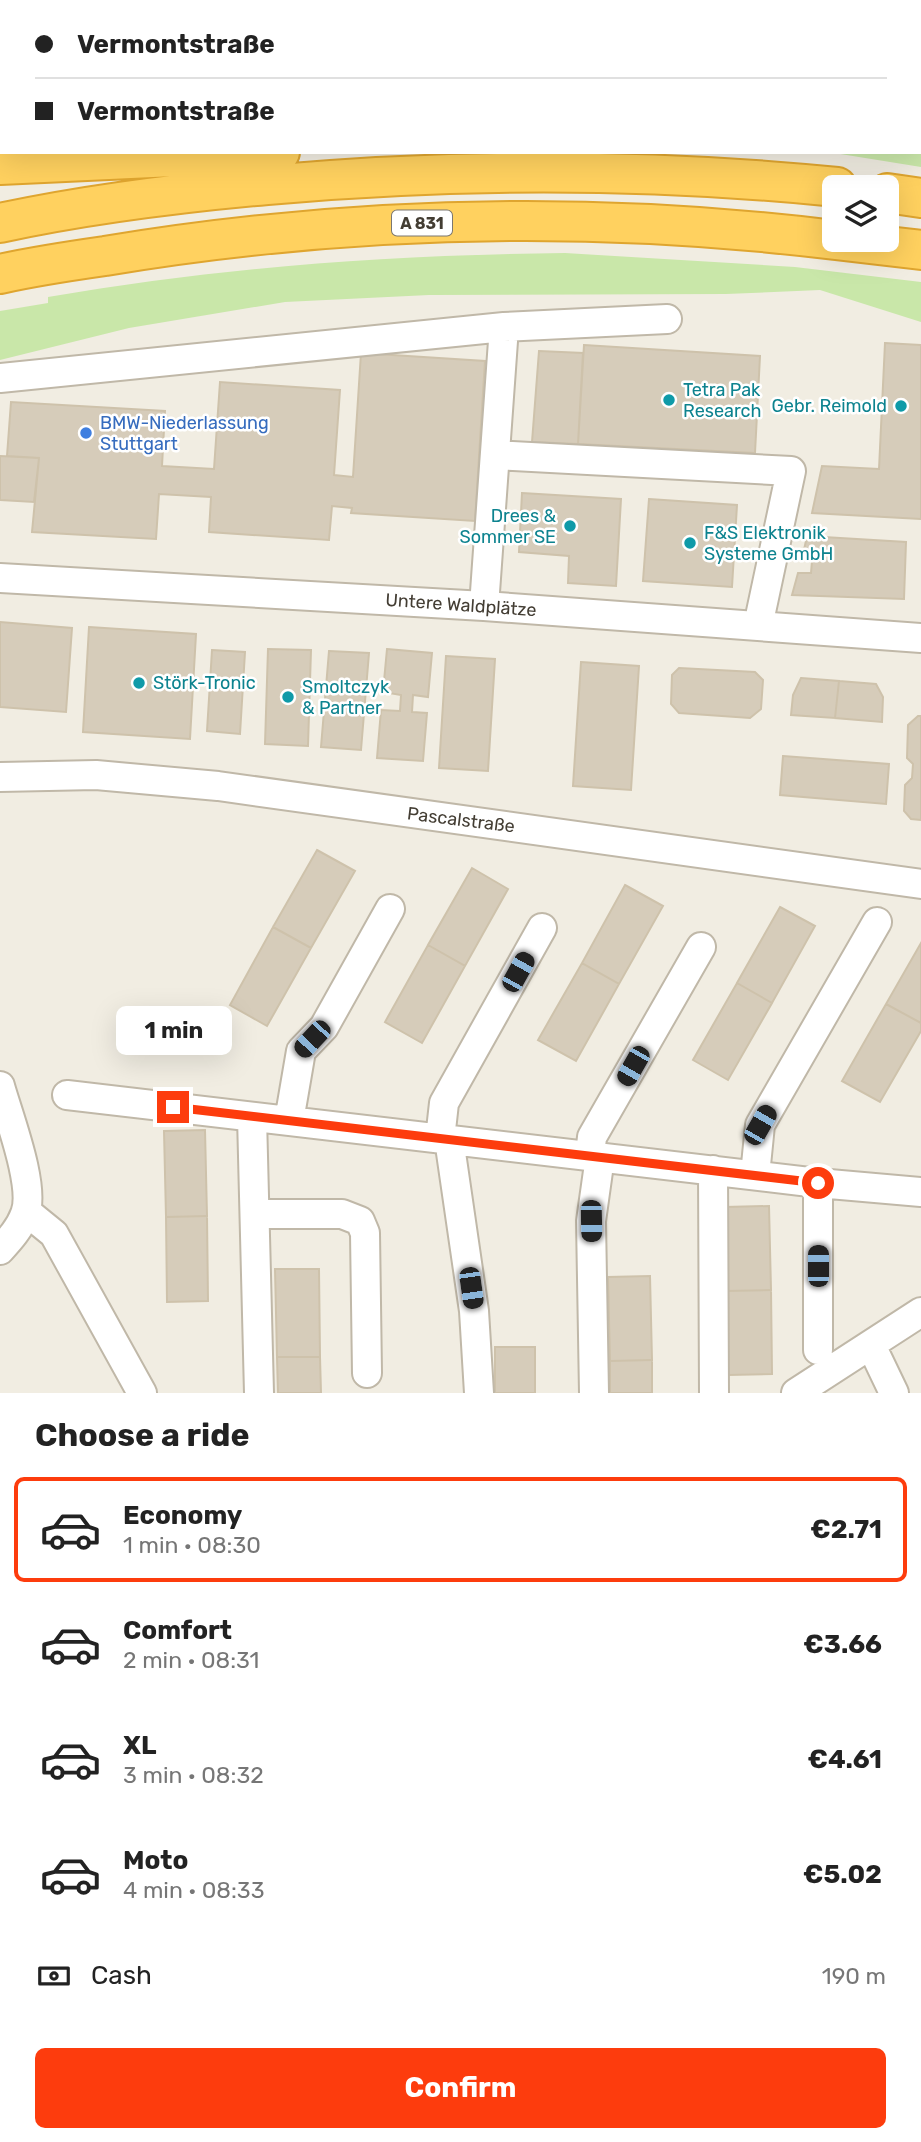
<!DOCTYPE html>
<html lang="en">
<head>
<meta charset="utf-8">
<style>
	:root { --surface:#fff; --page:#f2f2f2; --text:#222; --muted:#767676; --line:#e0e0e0; --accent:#fd3c0d }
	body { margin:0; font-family:Rubik,sans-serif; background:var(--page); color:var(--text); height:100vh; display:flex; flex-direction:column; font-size:26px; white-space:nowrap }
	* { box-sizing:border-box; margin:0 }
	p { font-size:23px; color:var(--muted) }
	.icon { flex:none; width:38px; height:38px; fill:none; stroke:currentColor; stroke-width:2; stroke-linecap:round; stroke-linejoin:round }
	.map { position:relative; height:1393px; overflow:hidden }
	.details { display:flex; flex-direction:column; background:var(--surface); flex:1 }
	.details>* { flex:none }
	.banner { position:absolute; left:0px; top:0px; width:922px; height:154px; box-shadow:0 7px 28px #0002; display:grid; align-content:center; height:154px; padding:0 35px; background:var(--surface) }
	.controls { position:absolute; left:822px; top:175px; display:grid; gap:14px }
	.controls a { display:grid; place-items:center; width:77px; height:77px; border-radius:10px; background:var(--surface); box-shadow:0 7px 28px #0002; font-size:35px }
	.end { position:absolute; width:32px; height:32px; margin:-16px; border:9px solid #fd3c0d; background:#fff; box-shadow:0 0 0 4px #fff }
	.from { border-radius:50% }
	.bubble { position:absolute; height:49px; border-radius:10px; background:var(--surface); box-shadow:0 7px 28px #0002; font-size:23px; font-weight:700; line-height:49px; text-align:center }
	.car { position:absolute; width:21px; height:42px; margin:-21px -10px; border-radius:9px; box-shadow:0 0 5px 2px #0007; background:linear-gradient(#222 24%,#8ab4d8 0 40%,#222 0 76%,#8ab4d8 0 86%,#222 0) }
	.banner b { display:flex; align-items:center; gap:24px; height:66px; font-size:26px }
	.banner b+b { border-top:2px solid var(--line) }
	.banner i { width:18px; height:18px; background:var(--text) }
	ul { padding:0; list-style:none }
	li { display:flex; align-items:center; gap:21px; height:105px; margin:0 14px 10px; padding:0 21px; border:4px solid transparent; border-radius:10px }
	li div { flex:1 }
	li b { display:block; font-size:26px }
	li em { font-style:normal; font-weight:700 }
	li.on { border-color:var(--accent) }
	li>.icon { width:63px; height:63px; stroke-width:1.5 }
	h2 { padding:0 35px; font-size:32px; line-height:84px }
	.pay { display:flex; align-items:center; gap:18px; height:77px; padding:0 35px; font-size:26px }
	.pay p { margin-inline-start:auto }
	.cta { display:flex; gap:14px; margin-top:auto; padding:14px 35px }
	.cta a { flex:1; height:80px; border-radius:10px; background:var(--accent); color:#fff; font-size:28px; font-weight:700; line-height:80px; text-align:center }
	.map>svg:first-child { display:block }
	.green { fill:#c9e7a9 }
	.building { fill:#d6ccba; stroke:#cec2ab; stroke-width:2 }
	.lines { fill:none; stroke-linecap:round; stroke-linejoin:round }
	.minor-casing { stroke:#c0b8a8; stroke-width:32 }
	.highway-casing { stroke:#dfa52f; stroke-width:42 }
	.minor { stroke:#fff; stroke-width:28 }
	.highway { stroke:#ffd15f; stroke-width:38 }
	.route { stroke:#fd3c0d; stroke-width:9 }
	.culture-dot { fill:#0f9aa8; stroke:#fff; stroke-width:2.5 }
	.shop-dot { fill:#3f7fe0; stroke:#fff; stroke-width:2.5 }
	.labels { text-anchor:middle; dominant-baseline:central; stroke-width:5; stroke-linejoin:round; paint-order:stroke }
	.shield { fill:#fff; stroke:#7b7770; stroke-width:2 }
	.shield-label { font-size:16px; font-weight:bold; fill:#433d33 }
	.culture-label { font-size:18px; fill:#0d838f; stroke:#fff; text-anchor:start }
	.shop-label { font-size:18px; fill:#366cbe; stroke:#fff; text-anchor:start }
	.street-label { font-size:18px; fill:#433d33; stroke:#fff }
</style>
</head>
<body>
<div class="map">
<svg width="921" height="1393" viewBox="0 0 921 1393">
	<rect width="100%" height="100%" fill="#f1ede2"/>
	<path class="green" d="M921,141V167L828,152H920Z
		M565,253L795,267L921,282V322L820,290L726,294L429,295L285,302L129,328L0,360V311L48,303V297C221,267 390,255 565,253Z"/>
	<path class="building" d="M885,343L921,345V519L812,513L822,466L879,469Z
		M584,345L760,356L755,453L578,444Z
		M539,351L583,353L578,444L532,442Z
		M361,353L485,361L475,521L351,513L352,508L332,506L329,540L209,532L211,497L159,494L156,539L32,532L39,458L7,456L11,402L165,411L162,466L214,469L220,382L340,390L334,475L353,477Z
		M0,456L39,458L34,502L0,500Z
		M522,493L621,499L616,586L568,583L569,556L519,552Z
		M649,499L737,505L732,587L643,581Z
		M807,536L906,542L904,599L792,595L798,573H811L812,561L802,559Z
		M0,622L72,628L66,712L0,707Z
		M89,627L196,634L190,739L83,732Z
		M268,649L311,650L308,746L265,744Z
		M387,649L432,653L428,697L413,695L412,712L427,713L423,761L377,758L381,710L400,711L401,695L383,692Z
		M212,650L245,652L240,734L207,731Z
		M329,651L369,653L361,750L321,747Z
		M446,656L495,659L488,771L439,768Z
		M581,662L639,666L631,790L573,786Z
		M679,668L755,672L763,680L761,709L750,718L679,713L671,704L672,675Z
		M801,678L839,681L835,718L791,715L793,695Z
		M839,681L876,684L883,697L882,722L835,718Z
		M918,716H921V820L911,819L904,811L905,785L912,778L913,764L907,758L908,725Z
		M783,756L889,764L886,804L780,795Z
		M317,850L355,871L311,948L273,927Z
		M472,868L508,889L465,966L428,945Z
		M625,885L663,906L619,984L582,963Z
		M780,907L815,926L772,1003L737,983Z
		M273,927L311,948L267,1026L230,1005Z
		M921,943V1023L886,1004Z
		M428,945L465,966L422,1043L385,1022Z
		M582,963L619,984L576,1061L538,1040Z
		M737,983L772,1003L728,1080L693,1060Z
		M886,1004L921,1023V1031L880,1102L842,1081Z
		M205,1130L207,1216L166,1217L164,1131Z
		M769,1206L771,1290L726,1291L725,1207Z
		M207,1216L208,1301L167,1302L166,1217Z
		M275,1269H319L320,1357H277Z
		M650,1276L652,1360L610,1361L608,1277Z
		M771,1290L772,1374L728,1375L726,1291Z
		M495,1347H535V1393H495Z
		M277,1357H320L321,1393H278Z
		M652,1360V1393H610V1361Z"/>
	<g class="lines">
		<g class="minor-casing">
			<path id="minor" d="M833,0L834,2
				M9,2V0
				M321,2V0
				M755,2L797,0
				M0,74L2,60
				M920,111L921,112
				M0,378L504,327L667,319
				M496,455L791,471L758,626
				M0,578L484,606L921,638
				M484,606L504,327
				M0,777L96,775L218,786L921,884
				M0,1086C8,1115 36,1187 25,1214C20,1228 10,1239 0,1250
				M67,1095L818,1183L921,1192
				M252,1117L259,1393
				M289,1121L301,1051L324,1027L390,909
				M440,1139L444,1103L542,928
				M449,1139L474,1311L479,1393
				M590,1156L592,1137L701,947
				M713,1170L714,1393
				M755,1175L760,1125L877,922
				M27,1212L54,1234L142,1393
				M255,1214H342L360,1221L365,1233L367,1373
				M871,1345L894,1393
				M818,1350V1183
				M594,1393L591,1221L600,1157
				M796,1393L921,1312"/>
		</g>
		<g class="highway-casing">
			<path id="highway" d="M0,165L280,152
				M887,193L921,198
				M0,223C88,204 178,193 267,185C457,168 646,168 837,187
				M835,240L921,250
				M0,274C35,266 70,261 105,256C346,216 592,210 835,240"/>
		</g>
		<use href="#minor" class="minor"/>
		<use href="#highway" class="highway"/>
	</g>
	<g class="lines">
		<path class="route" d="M173,1107L818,1183"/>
	</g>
	<g class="culture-dot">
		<circle cx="669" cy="400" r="7"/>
		<circle cx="901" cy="406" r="7"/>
		<circle cx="570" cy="526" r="7"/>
		<circle cx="690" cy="543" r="7"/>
		<circle cx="139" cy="683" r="7"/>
		<circle cx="288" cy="697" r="7"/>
	</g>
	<circle class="shop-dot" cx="86" cy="433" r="7"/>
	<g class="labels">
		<rect class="shield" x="392" y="210.5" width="60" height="25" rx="5"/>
		<g class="shield-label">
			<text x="422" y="223">A 831</text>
		</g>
		<g class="culture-label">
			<text x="683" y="390">Tetra Pak<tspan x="683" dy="21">Research</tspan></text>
			<text x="887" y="406" text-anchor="end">Gebr. Reimold</text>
			<text x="556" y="516" text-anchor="end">Drees &amp;<tspan x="556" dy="21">Sommer SE</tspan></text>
			<text x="704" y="533">F&amp;S Elektronik<tspan x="704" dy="21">Systeme GmbH</tspan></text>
			<text x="153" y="683">Störk-Tronic</text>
			<text x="302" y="687">Smoltczyk<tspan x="302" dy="21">&amp; Partner</tspan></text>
		</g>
		<g class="shop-label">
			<text x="100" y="423">BMW-Niederlassung<tspan x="100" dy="21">Stuttgart</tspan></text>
		</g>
		<g class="street-label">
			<text transform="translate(461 605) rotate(4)">Untere Waldplätze</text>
			<text transform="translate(461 820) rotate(7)">Pascalstraße</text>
		</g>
	</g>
</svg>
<div class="controls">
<a><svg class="icon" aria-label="layers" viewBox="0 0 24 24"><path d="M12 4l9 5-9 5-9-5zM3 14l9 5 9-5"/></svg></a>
</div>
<i class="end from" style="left:818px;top:1183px"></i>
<i class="end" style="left:173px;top:1107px"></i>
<div class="bubble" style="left:116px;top:1006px;width:116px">1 min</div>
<i class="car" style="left:518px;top:972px;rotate:29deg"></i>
<i class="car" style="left:312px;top:1039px;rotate:223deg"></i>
<i class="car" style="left:633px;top:1066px;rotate:210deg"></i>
<i class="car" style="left:760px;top:1125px;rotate:30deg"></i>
<i class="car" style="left:591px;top:1221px;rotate:179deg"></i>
<i class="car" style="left:818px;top:1266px;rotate:0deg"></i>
<i class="car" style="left:471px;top:1288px;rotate:172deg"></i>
<div class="banner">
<b><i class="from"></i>Vermontstraße</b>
<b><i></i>Vermontstraße</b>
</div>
</div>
<section class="details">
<h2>Choose a ride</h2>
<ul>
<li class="on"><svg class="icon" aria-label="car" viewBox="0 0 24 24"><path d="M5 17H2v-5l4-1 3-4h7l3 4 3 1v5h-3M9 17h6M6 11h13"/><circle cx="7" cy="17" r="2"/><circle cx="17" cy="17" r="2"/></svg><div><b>Economy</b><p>1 min · 08:30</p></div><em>€2.71</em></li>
<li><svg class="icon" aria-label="car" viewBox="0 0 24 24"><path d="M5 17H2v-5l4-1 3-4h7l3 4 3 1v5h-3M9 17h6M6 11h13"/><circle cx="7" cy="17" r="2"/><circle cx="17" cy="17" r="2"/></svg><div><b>Comfort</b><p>2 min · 08:31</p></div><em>€3.66</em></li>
<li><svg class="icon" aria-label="car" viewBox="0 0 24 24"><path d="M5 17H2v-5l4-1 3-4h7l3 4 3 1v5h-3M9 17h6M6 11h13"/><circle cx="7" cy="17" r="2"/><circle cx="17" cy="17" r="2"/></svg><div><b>XL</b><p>3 min · 08:32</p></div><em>€4.61</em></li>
<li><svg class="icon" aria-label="car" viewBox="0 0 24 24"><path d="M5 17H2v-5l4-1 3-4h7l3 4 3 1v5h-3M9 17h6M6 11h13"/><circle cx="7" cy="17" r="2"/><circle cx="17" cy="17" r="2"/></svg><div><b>Moto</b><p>4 min · 08:33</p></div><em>€5.02</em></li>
</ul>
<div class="pay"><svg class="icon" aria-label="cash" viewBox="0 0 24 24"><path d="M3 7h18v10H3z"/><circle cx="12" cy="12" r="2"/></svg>Cash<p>190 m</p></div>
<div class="cta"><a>Confirm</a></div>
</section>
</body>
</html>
